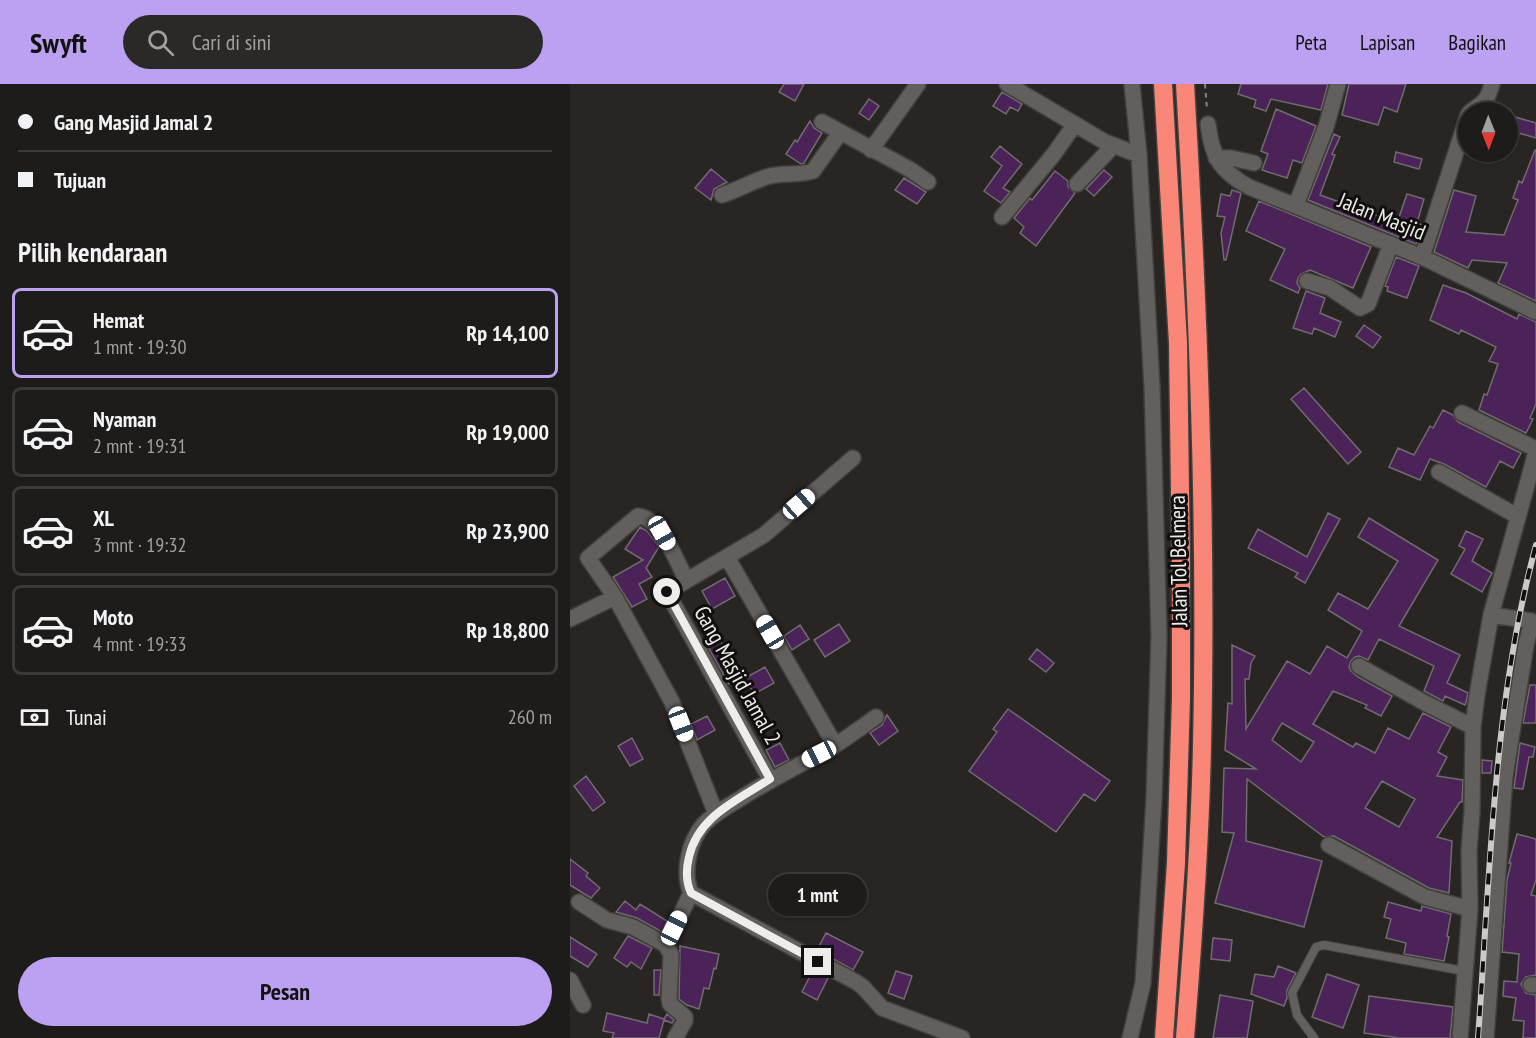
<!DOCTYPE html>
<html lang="id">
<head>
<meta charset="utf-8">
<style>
	:root { --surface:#1e1c1a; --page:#2b2927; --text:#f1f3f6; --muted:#a1a1a2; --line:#3c3a39; --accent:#bca0f2 }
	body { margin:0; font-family:"PT Sans Narrow",sans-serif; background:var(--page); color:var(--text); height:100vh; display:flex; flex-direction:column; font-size:22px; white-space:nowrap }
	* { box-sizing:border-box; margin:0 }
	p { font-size:20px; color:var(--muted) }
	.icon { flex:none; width:33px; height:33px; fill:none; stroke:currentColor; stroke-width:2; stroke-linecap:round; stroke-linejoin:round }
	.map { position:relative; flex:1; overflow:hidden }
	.side { display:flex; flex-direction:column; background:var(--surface); width:570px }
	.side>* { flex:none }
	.banner { display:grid; align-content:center; height:132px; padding:0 18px; background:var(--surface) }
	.needle { width:39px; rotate:179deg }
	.tools { position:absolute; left:888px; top:18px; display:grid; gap:12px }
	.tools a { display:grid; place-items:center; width:60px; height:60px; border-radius:50%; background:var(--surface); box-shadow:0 2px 4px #0004,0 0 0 2px var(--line); font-size:30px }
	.end { position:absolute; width:27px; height:27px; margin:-14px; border:8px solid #efedeb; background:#111; box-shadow:0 0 0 3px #111 }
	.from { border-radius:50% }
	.bubble { position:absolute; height:42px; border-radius:21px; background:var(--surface); box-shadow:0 2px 4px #0004,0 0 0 2px var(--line); font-size:20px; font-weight:700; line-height:42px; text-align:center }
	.car { position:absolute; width:18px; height:36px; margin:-18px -9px; border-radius:8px; box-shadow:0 0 4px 2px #0007; background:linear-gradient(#fff 24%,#345 0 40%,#fff 0 76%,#345 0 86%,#fff 0) }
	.banner b { display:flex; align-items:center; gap:21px; height:57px; font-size:22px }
	.banner b+b { border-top:2px solid var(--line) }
	.banner i { width:15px; height:15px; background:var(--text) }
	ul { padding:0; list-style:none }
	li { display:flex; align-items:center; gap:18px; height:90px; margin:0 12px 9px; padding:0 6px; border:3px solid var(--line); border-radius:9px }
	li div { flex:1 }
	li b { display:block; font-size:22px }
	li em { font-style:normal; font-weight:700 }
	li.on { border-color:var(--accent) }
	li>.icon { width:54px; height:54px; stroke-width:1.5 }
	h2 { padding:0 18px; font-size:27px; line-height:72px }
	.pay { display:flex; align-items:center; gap:15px; height:66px; padding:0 18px; font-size:22px }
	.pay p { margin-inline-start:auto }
	.cta { display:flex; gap:12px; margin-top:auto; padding:12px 18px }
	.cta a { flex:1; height:69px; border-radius:36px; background:var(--accent); color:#111; font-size:24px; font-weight:700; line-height:69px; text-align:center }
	header { display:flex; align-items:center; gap:36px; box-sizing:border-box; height:84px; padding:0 30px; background:var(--accent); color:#111 }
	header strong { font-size:28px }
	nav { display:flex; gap:33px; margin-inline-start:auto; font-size:21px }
	.search { width:420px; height:54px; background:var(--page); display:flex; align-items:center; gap:15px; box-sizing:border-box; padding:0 21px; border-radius:33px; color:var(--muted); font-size:22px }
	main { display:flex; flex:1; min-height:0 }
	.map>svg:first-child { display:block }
	.building { fill:#4c2359; stroke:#6f6c70; stroke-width:1.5; fill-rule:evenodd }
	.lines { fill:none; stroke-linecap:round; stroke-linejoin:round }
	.lane-casing { stroke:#42403d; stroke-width:10 }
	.street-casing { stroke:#42403d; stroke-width:18 }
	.highway-casing { stroke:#42403d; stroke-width:21 }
	.path { stroke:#888684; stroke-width:2; stroke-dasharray:4.5 4.5; stroke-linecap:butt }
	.lane { stroke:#625f5c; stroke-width:8 }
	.street { stroke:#625f5c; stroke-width:15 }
	.highway { stroke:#f98676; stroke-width:18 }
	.rail-casing { stroke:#cccac8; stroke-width:6 }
	.rail { stroke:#100f0e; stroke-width:4; stroke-dasharray:11; stroke-linecap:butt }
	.route { stroke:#efedeb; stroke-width:8 }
	.labels { text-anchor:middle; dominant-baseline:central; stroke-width:6; stroke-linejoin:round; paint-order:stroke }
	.street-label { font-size:22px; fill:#efedeb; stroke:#100f0e }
</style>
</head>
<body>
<header>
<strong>Swyft</strong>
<div class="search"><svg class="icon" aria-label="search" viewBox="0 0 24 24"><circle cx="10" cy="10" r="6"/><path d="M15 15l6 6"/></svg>Cari di sini</div>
<nav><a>Peta</a><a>Lapisan</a><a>Bagikan</a></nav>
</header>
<main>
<section class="side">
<div class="banner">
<b><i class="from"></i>Gang Masjid Jamal 2</b>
<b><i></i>Tujuan</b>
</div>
<h2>Pilih kendaraan</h2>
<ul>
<li class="on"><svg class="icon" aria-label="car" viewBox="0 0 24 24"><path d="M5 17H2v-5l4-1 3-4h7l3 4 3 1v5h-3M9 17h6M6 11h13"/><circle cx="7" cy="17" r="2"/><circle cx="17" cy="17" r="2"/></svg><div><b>Hemat</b><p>1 mnt · 19:30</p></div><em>Rp 14,100</em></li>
<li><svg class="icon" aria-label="car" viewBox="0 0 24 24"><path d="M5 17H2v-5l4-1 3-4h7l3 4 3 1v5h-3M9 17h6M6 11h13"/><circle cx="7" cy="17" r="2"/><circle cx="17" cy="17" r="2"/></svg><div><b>Nyaman</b><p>2 mnt · 19:31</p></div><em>Rp 19,000</em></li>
<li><svg class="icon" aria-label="car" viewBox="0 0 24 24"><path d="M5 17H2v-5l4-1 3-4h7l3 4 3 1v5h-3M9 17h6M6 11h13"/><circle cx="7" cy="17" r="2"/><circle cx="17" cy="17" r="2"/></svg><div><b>XL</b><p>3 mnt · 19:32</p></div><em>Rp 23,900</em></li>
<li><svg class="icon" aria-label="car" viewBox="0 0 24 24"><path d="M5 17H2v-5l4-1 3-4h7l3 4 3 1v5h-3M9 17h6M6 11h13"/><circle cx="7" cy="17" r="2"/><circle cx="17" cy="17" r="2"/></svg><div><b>Moto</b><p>4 mnt · 19:33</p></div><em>Rp 18,800</em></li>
</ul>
<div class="pay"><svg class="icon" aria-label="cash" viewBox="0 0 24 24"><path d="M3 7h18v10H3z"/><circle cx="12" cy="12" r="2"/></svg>Tunai<p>260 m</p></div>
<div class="cta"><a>Pesan</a></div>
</section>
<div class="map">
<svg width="966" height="954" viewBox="0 0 966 954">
	<rect width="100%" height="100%" fill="#282523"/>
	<path class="building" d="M214,0H234L225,17L209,8Z
		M671,0H758L751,26L701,15L696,27L684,23L686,16L668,10Z
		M779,0H836L827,28L814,23L808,41L772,31Z
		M432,8L452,20L448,27L440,23L436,30L423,22Z
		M299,15L309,22L299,36L289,29Z
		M706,25L746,42L732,79L723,76L717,94L692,86L698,70L691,67Z
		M938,31L966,39V54L938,46Z
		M240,37L244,44L252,49L234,79L231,80L216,70L225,56L227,58Z
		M764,50L770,53L762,70L765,71L750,111L827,139L837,110L854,115L847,139L852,141L846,160L738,116Z
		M430,62L452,80L433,104L440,108L431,119L414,107L432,82L421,73Z
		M965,66H966V217L928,199L937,179L902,176L898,184L864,168L884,106L906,112L896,148L934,151L948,116L943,114L949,97L952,99Z
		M826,68L852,75L849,85L824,78Z
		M141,85L157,98L144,105L141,116L125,104Z
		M534,86L542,93L524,112L516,105Z
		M485,87L498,97V103L505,109L466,162L450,149L454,143L444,134L460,114L462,116Z
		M334,94L356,108L347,120L325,106Z
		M662,106L671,109L656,176H654L651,149L655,133L647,132L651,110L660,112Z
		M689,117L801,163L783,204L740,186L731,190L728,194L727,199L730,204L728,209L700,196L715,165L676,147Z
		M826,173L849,182L837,214L817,207L818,203L815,202Z
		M873,201L896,209L947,235L949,230L966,238V320L960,334L963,335L956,349L909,326L914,310L917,311L928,280L919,277L926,263L891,246L889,250L860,236Z
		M736,207L755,214L750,229L771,238L765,253L744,244L742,250L723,244Z
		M794,241L811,253L803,264L786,252Z
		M734,304L791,368L778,380L721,315Z
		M873,326L883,331L888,338L951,369L943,384L930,377L916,403L874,380L860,375L850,396L819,383L828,364L844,371L860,342L863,344Z
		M758,429L770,435L735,499L725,493L728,489L678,464L688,445L737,473Z
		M799,434L868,476L829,542L890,571L877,599L898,609L896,618L895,621L875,612L873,617L854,607L864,582L809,555L798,576L789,572L785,573L781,577L779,583L781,587L788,593L822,612L811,632L795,624L797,621L763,607L743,640L783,663L786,659L805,669L818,644L839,655L853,629L881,643L868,668L877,673L867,692L893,696L892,718H890L867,753L882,757L879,809L859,804L764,752L754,753L677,695L676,757L752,777L734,843L645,819L664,749L652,748L654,684L686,685L655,666L658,619L662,620V561L685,572L681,579L679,595H675L676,645L717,577L740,590L757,562L777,574L792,547L758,526L768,509L798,525L828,477L788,453ZM712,639L744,658L731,678L702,656ZM812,697L845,715L829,743L795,724Z
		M70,443L77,447L89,463L76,484L82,493L69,500L77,515L62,523L43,493L73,476L55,465Z
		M896,447L913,455L902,477L922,489L912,508L881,490L895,465L889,462Z
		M155,494L165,512L142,525L132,507Z
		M269,540L280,557L255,573L244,556Z
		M230,541L239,555L222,566L214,552Z
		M149,554L164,582L166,581L173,591L159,600L137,561Z
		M467,565L484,579L476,588L459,575Z
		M195,583L204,599L184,610L175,594Z
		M960,601H966V639H953Z
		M438,625L540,697L525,717L514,710L486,748L399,687L427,648L423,645Z
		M317,631L328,647L309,661L300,649L312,641Z
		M137,632L145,646L127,656L121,640Z
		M62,654L73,675L60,682L48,662Z
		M210,659L219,676L205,683L196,666Z
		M950,659L965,663L963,673H959L953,705L944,704Z
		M912,676L922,677L921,689H912Z
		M16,692L35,718L23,727L4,702Z
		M947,750L966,755V796L961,811L966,812V891L956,893L951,900L956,909L966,911V954H953L954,937L943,936L946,914L933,912L934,897L947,898L949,870L932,868L937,796L941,779H939Z
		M0,775L18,789L16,792L30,804L21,814L0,801Z
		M55,817L66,826L70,820L97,837L92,848L67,834L46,828Z
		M818,818L851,827L852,822L881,830L877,852L879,853L874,877L834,870L836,859L816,854L821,835L814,833Z
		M256,849L293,868L283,886L247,866Z
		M58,852L82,864L71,885L61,878L57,883L44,874Z
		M0,853L27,870L18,883L0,872Z
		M643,854L662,856L660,877L641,875Z
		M110,862L149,870L146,885L144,884L139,905L134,904L129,925L117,921L109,915Z
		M708,882L726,889L717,906V914L714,922L681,910L685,890L704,893Z
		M84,886H91L89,911H84Z
		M243,886L258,894L247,916L232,908Z
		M326,887L342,892L334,915L318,909Z
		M757,890L789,901L773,944L742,933Z
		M650,911L683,917L677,954H643Z
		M799,912L883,923L880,954H830L794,949Z
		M37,929L77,939L79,930L94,935L97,930L104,936L102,939L94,936L89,954H42L44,949L33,947Z"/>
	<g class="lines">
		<g class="lane-casing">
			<path id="lane" d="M744,954L727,931L722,909L746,863L754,861L894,887"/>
		</g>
		<g class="street-casing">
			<path id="street" d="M437,0L535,58L569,71
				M900,28C914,18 917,18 922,0
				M252,38L341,86L358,98
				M638,40C642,73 650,87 679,103L852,173L966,228
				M301,66L348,0
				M646,74H661L684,79
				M507,100L543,62
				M152,111C168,106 184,96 200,92C214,88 228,92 243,87L270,49
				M726,121L756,43L768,0
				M432,133L484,70L505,40
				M852,173L898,31
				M737,197L760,204L790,224L798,220L821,160
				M892,329L966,365
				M869,388L947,432
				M157,473L265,661
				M116,495C107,478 90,433 68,432L18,474L45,513L102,618L146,730
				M0,535L45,513
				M789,582L855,619L903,643
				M306,633C292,643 278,653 264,662C232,680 199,696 168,716C156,723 144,730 134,740C119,757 112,788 121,809L286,898L293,903L312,924L392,954
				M200,695L97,508L194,451L283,374
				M759,761L855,813L900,825
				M9,818L37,836L63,843L96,861L101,871L99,915L100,920L115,933V937L105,954
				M96,861L121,809
				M0,896L13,921
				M961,901H966
				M560,954L573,899L584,714L589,552L582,303L569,71L562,0
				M890,954L900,825L899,767L902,728L903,643L907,611L921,531L966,368
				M916,954L935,692L956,561L962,537L921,531"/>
		</g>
		<g class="highway-casing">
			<path id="highway" d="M593,0L608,259L611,480V614L606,779L594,954
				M615,0C628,220 637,441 632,662C630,759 623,857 615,954"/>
		</g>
		<path class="path" d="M635,0L637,25"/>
		<use href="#lane" class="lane"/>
		<use href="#street" class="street"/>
		<use href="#highway" class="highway"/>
		<g class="rail-casing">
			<path id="rail" d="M908,954C920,791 923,619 966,461"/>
		</g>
		<use href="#rail" class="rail"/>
	</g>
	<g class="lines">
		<path class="route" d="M97,508L200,695C168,716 128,732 119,773C116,785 116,798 121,809L248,878"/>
	</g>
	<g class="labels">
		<g class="street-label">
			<text transform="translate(812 132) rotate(22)">Jalan Masjid</text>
			<text transform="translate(608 477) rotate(-91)">Jalan Tol Belmera</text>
			<text transform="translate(168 591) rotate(61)">Gang Masjid Jamal 2</text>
		</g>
	</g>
</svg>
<div class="tools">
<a><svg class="needle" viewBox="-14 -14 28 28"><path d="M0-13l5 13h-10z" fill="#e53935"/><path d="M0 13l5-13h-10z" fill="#a1a1a2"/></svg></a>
</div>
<i class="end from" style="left:97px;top:508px"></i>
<i class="end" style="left:248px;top:878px"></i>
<div class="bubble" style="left:198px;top:790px;width:99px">1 mnt</div>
<i class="car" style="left:229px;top:420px;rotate:49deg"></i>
<i class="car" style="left:92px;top:449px;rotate:151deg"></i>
<i class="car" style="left:200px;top:548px;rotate:330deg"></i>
<i class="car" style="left:111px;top:640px;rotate:159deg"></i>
<i class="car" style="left:249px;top:670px;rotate:243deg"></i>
<i class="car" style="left:104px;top:844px;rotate:26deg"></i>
</div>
</main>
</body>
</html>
